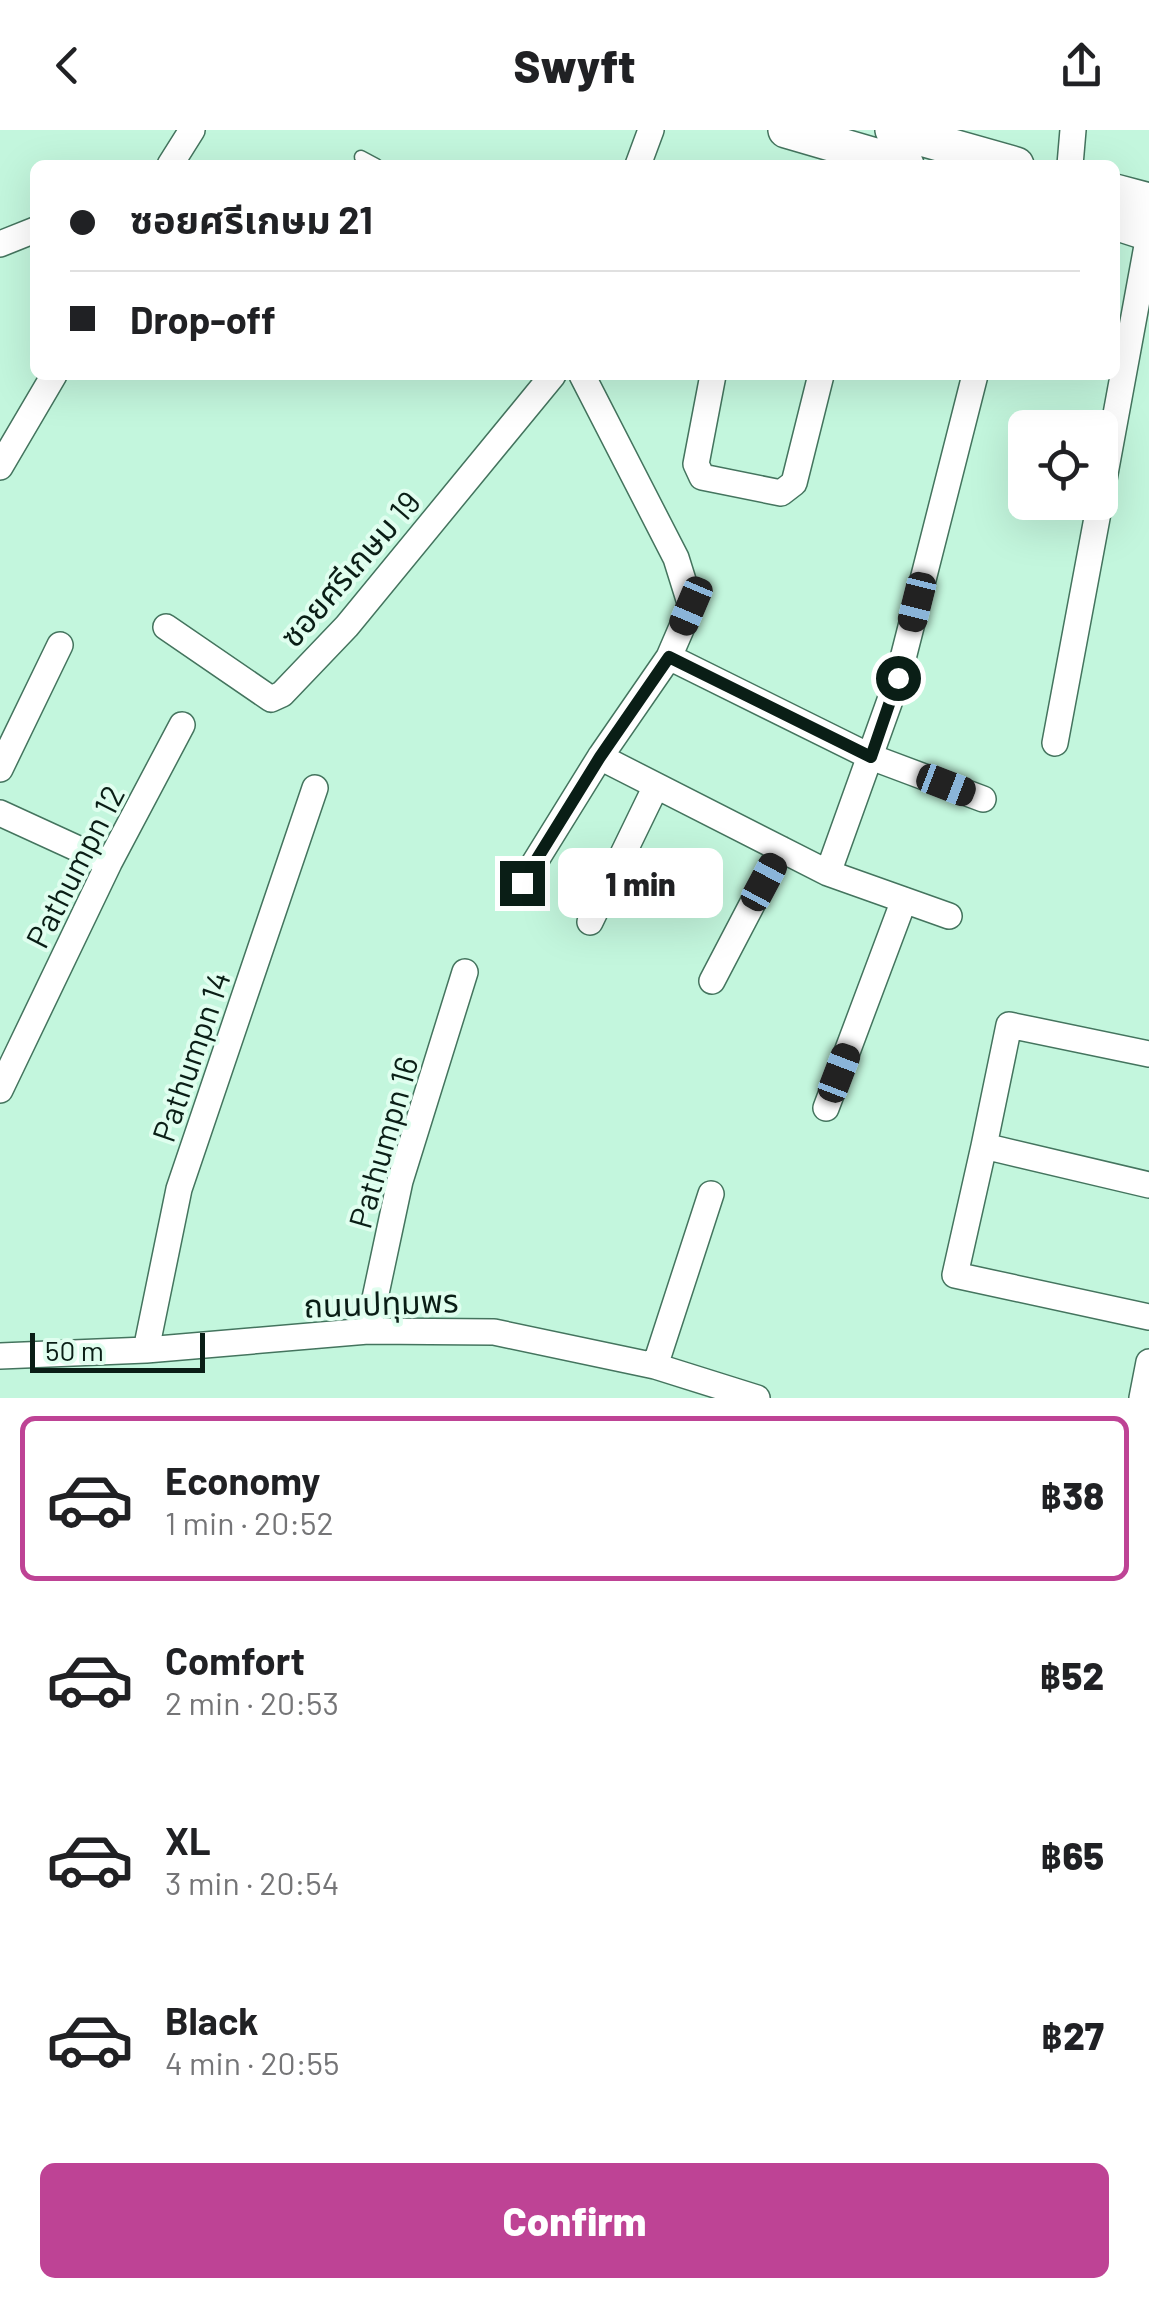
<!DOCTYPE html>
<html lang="en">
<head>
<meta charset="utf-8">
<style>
	:root { --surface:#fff; --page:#f2f2f2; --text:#202124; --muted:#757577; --line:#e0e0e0; --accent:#be4395 }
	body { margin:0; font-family:Barlow,"Noto Sans Thai",sans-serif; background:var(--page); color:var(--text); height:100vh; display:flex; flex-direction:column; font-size:38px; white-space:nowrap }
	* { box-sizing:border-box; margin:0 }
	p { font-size:32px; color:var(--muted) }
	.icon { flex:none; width:55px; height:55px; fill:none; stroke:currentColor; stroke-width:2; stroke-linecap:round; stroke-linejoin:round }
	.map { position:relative; height:1268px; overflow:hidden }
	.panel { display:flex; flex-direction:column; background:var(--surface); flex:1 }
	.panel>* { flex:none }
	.hud { position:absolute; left:30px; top:30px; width:1090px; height:220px; border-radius:15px; box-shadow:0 10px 40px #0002; display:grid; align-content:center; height:220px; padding:0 40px; background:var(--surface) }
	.buttons { position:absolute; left:1008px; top:280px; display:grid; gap:20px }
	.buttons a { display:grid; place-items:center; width:110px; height:110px; border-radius:15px; background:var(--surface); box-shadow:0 10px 40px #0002; font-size:50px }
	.scale { position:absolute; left:30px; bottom:25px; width:175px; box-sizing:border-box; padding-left:10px; border:5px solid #0a1e16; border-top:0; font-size:28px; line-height:35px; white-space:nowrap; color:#0a1e16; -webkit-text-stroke:8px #e0feef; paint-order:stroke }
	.end { position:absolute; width:45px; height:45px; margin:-22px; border:12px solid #0a1e16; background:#fff; box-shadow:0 0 0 5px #fff }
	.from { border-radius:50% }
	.bubble { position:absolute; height:70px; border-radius:15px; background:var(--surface); box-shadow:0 10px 40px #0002; font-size:32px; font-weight:800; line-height:70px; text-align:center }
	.car { position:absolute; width:30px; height:60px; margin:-30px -15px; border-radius:12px; box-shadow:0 0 8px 2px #0007; background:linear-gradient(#222 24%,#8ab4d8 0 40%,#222 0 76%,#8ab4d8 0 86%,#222 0) }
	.hud b { display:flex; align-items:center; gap:35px; height:95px; font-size:38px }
	.hud b+b { border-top:2px solid var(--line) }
	.hud i { width:25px; height:25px; background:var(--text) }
	ul { padding:18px 0 0; list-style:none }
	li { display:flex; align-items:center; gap:30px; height:165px; margin:0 20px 15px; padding:0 20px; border:5px solid transparent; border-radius:15px }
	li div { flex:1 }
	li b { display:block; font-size:38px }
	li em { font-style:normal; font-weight:800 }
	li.current { border-color:var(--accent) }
	li>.icon { width:90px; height:90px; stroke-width:1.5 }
	.button { display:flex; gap:20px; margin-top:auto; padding:20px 40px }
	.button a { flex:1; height:115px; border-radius:15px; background:var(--accent); color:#fff; font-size:40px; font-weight:800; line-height:115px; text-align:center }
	header { display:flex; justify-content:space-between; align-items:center; height:130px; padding:0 40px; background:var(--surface); font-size:45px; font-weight:800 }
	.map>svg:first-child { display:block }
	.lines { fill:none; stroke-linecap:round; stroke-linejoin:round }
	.service-casing { stroke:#44745e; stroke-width:15 }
	.minor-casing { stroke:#44745e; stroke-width:28 }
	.secondary-casing { stroke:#44745e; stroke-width:38 }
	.service { stroke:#fff; stroke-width:12 }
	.minor { stroke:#fff; stroke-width:25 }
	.secondary { stroke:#fff; stroke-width:35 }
	.route { stroke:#0a1e16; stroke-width:12 }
	.labels { text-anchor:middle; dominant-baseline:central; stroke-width:8; stroke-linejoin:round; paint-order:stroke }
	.street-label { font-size:32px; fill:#0a1e16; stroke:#e0feef }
</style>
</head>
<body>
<header><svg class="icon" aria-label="back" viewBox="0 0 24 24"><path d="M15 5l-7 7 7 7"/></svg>Swyft<svg class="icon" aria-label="share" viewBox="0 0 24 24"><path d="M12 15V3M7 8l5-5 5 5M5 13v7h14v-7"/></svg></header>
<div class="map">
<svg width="1149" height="1268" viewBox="0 0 1149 1268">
	<rect width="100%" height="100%" fill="#c3f6dd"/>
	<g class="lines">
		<g class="service-casing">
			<path id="service" d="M361,27L376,35"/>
		</g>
		<g class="minor-casing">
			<path id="minor" d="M170,35L192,0
				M638,35L651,0
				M1070,35L1073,0
				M0,114L35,100
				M713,245L696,334L702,347L781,363L794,353L821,245
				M0,337L54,245
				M1100,371L1149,105
				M166,497L271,569L282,564L347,496L553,245
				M669,527L871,627L983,669
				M1055,613L1100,372
				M600,627L828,743L949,786
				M0,639L60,515
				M0,683L109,733
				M828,743L898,548L975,245
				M522,753L600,627L669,527L691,476L676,428L582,245
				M590,792L656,656
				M712,851L781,719
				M1149,924L1009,895L984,1016L955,1145L1149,1187
				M0,960L109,733L182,595
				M826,978L904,770
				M984,1016L1149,1055
				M368,1201L400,1051L465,842
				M146,1220L179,1059L315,658
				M0,1226L146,1220L368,1201L494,1202L655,1236L757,1268
				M655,1236L711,1064
				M1142,1268L1149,1232"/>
		</g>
		<g class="secondary-casing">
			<path id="secondary" d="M786,0L906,35
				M893,0L1016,35
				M1115,62L1149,71
				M1115,92L1149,103"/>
		</g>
		<use href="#service" class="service"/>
		<use href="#minor" class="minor"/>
		<use href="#secondary" class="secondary"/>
	</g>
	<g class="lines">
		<path class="route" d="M522,753L600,627L669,527L871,627L898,548"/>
	</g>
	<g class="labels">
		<g class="street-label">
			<text transform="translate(349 438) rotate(-49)">ซอยศรีเกษม 19</text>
			<text transform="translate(74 736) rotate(-63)">Pathumpn 12</text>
			<text transform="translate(190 926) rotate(-71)">Pathumpn 14</text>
			<text transform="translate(382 1012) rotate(-74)">Pathumpn 16</text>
			<text transform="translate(381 1172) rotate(-2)">ถนนปทุมพร</text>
		</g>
	</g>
</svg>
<div class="buttons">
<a><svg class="icon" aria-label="locate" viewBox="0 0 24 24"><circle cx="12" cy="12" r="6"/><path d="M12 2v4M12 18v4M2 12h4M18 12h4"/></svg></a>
</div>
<div class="scale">50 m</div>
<i class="end from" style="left:898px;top:548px"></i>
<i class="end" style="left:522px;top:753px"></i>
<div class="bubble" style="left:558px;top:718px;width:165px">1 min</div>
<i class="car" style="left:917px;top:472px;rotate:194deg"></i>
<i class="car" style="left:691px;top:476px;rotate:203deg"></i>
<i class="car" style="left:946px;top:655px;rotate:111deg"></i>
<i class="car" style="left:764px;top:752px;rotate:28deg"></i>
<i class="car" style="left:839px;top:943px;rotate:21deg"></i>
<div class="hud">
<b><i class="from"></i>ซอยศรีเกษม 21</b>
<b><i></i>Drop-off</b>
</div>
</div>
<section class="panel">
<ul>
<li class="current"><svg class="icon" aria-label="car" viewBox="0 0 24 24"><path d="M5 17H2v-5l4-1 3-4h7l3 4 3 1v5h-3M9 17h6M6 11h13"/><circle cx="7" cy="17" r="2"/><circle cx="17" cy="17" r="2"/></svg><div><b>Economy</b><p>1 min · 20:52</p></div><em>฿38</em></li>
<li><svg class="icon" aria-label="car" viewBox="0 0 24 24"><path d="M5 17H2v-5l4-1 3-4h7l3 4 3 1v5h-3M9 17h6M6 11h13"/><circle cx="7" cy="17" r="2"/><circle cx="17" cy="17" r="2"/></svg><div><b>Comfort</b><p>2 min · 20:53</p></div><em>฿52</em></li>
<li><svg class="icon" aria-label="car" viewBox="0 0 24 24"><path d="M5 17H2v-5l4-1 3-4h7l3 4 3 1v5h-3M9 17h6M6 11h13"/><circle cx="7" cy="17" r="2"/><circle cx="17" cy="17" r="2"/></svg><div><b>XL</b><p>3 min · 20:54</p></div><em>฿65</em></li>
<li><svg class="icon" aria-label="car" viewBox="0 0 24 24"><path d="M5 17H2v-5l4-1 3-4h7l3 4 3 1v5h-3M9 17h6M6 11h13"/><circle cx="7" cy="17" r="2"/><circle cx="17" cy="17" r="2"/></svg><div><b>Black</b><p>4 min · 20:55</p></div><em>฿27</em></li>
</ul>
<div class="button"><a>Confirm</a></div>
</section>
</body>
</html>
